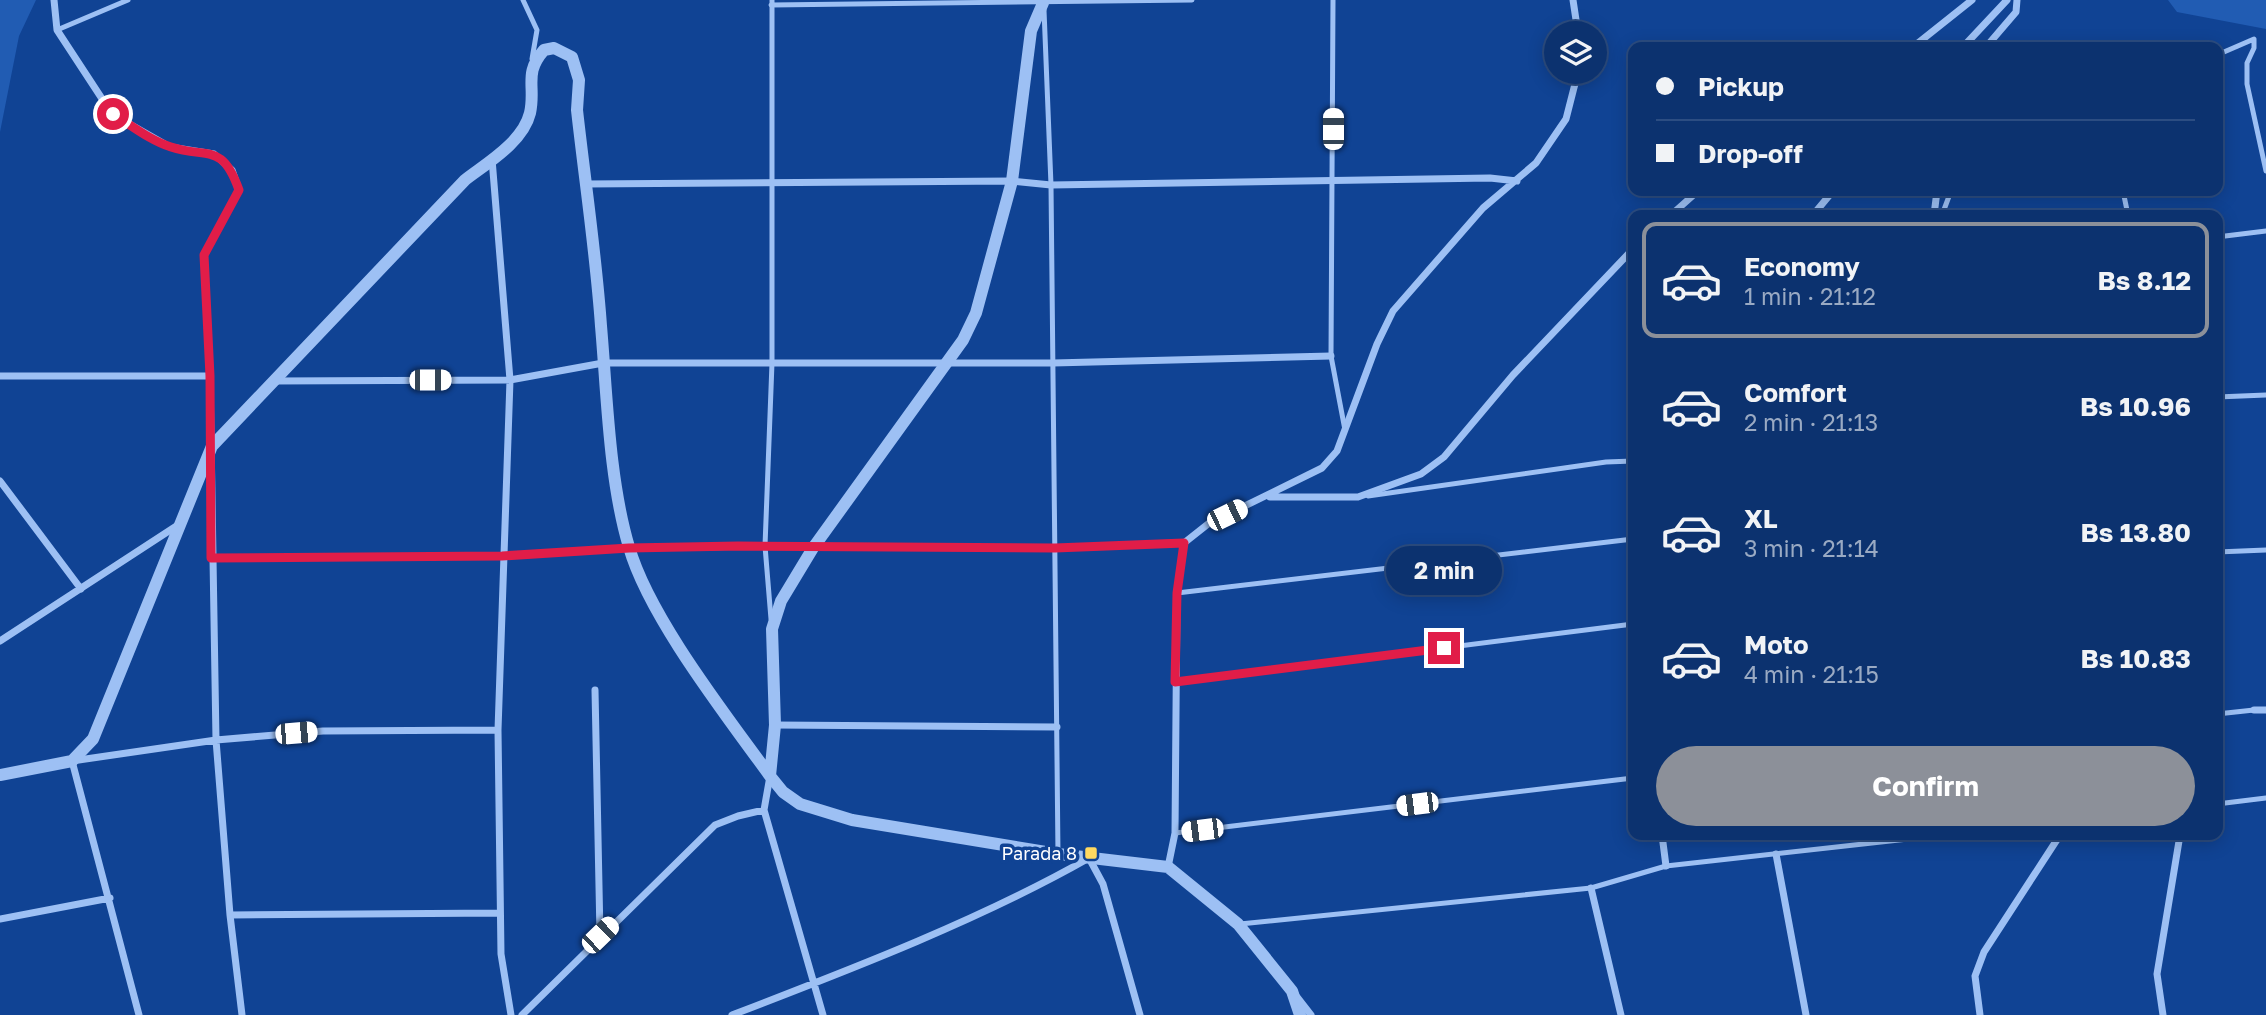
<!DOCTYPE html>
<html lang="en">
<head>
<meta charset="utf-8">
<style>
	:root { --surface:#0c326f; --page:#1a3e77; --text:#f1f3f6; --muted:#9aaac3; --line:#2c4d82; --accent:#8c9099 }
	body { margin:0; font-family:"Golos Text",sans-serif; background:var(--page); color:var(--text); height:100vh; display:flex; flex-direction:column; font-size:26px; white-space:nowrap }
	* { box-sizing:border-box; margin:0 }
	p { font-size:23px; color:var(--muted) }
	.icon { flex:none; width:38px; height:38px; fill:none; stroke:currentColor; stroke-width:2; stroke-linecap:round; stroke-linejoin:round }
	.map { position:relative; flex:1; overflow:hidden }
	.drawer { position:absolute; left:1628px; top:210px; width:595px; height:630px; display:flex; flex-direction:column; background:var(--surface); border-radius:14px; box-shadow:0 4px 18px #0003,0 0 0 2px var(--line) }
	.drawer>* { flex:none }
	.banner { position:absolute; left:1628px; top:42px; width:595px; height:154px; border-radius:14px; box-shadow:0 4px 18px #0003,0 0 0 2px var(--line); display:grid; align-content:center; height:154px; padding:0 28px; background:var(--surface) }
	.controls { position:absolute; left:1544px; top:21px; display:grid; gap:14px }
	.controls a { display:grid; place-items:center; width:63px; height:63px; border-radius:50%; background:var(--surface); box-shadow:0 4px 18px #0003,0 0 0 2px var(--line); font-size:35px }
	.end { position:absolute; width:32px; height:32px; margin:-16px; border:9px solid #e11d48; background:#fff; box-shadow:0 0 0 4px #fff }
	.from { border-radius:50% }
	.bubble { position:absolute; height:49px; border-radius:24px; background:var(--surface); box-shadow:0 4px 18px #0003,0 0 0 2px var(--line); font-size:23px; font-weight:700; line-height:49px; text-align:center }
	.car { position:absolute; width:21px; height:42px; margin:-21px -10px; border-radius:9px; box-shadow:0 0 5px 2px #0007; background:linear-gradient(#fff 24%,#345 0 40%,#fff 0 76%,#345 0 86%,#fff 0) }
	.banner b { display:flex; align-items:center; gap:24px; height:66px; font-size:26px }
	.banner b+b { border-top:2px solid var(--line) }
	.banner i { width:18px; height:18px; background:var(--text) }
	ul { padding:12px 0 0; list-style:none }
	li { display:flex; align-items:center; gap:21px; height:116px; margin:0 14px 10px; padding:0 14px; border:4px solid transparent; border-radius:14px }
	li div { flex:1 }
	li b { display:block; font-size:26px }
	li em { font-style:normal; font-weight:700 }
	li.current { border-color:var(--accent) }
	li>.icon { width:63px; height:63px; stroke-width:1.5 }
	.primary-button { display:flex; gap:14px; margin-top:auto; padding:14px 28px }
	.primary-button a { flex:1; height:80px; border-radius:42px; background:var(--accent); color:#fff; font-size:28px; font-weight:700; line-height:80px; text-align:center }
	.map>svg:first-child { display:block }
	.green { fill:#215cb3 }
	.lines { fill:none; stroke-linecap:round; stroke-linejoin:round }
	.service { stroke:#9dc0f4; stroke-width:5 }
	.minor { stroke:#9dc0f4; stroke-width:7 }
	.tertiary { stroke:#9dc0f4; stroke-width:12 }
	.route { stroke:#e11d48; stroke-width:9 }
	.poi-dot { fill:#ffd960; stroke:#104394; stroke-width:2.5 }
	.labels { text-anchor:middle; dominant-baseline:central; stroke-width:7; stroke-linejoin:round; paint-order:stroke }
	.poi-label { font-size:18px; fill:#fff; stroke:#104394; text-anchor:end }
</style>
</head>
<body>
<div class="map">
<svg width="2266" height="1015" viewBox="0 0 2266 1015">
	<rect width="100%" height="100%" fill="#104394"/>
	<path class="green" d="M0,0H36L19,36L0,132Z
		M2168,0H2266V29L2177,12Z"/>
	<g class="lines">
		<path class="service" d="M523,0L537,30L532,59
			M1333,0L1331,356L1345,430
			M771,5L1192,0
			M1044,10L1051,185L1058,854
			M57,30L128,0
			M2217,55L2254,39V48L2247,63V84L2266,171
			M2123,191L2128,215
			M1942,215L1951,191
			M2217,237L2266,231
			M2217,397L2266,395
			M1368,496L1606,462L1633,461
			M2217,552L2266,550
			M1177,593L1633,539
			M771,619L765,546L772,363V0
			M1175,682L1633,624
			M2217,714L2254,710
			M2217,804L2266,798
			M1175,833L1633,778
			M1240,924L1591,888L1666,866L1944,835"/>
		<path class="minor" d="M54,0L57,30L112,114L170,147L214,154L232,170L239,190L204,255L210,376L216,740L230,915L242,1015
			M1573,0L1578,33
			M1913,47L1972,0
			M1963,47L2007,0
			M1986,47L2016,12L2017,0
			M492,159L510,380L498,730L501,954L511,1015
			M585,184L1012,181L1051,185L1490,178L1517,181
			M1671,215L1698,191
			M1813,215L1833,191
			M1934,215L1937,191
			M0,376H210
			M273,381L510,380L603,363H1053L1331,356
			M0,481L81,589
			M1270,497H1358L1421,474L1444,457L1513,375L1633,249
			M211,558L502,556L629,548L765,546L1055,548L1184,543
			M0,641L178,525
			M595,690L600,935
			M2254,710H2266
			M775,725L1057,727
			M770,776L764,810L823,1015
			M1662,835L1666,866
			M1776,854L1806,1015
			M1168,867L1175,833L1177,593L1184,543L1208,524L1322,468L1337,451L1377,344L1393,311L1483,208L1536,163L1566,119L1578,72
			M1591,888L1621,1015
			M230,915L500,913
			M0,919L110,898
			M1297,997L1311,1015
			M139,1015L72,761L216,740L323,731L498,730
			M522,1015L715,825L738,816L764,810
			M732,1015C849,970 980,920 1089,858L1103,884L1140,1015
			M1980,1015L1975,976L1984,952L2060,835
			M2163,1015L2157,974L2180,835"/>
		<path class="tertiary" d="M0,775L72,761L93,739L212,446L465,180C487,163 523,142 530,113C536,86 523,74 544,50L554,48L572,57L579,80L577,110C585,182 596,254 601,326C607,395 609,480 629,547C649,617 726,715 770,776L783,792L800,804L852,820L1058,854L1168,867L1238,924L1292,991L1300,1015
			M770,776L775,725L772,629L781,601L813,548L963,340L976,313L1012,181L1031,31L1043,3"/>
	</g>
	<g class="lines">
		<path class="route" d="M113,114C131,125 151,141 171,147C208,159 222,142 239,190L204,255L210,376L211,558L502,556L629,548L738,546L1055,548L1184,543L1177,593L1175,682L1444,648"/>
	</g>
	<rect class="poi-dot" x="1084" y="846" width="14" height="14" rx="3.5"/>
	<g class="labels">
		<g class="poi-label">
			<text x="1077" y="853">Parada 8</text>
		</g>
	</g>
</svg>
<div class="controls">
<a><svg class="icon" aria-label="layers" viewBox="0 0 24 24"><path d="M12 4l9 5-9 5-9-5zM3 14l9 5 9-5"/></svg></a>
</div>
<i class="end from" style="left:113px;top:114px"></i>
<i class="end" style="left:1444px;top:648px"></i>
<div class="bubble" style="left:1386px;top:546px;width:116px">2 min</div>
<i class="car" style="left:1333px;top:129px;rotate:0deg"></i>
<i class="car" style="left:430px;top:380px;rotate:90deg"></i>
<i class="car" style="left:1227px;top:515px;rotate:64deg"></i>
<i class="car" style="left:296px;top:733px;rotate:85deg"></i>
<i class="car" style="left:1417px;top:804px;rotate:263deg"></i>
<i class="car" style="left:1202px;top:830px;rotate:263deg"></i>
<i class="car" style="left:600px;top:935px;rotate:46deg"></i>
<div class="banner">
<b><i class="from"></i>Pickup</b>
<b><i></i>Drop-off</b>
</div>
<section class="drawer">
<ul>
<li class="current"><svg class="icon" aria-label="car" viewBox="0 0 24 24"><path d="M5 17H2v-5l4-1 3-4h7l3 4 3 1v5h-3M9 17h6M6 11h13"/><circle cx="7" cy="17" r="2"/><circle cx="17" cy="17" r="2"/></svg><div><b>Economy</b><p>1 min · 21:12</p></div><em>Bs 8.12</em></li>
<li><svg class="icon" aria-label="car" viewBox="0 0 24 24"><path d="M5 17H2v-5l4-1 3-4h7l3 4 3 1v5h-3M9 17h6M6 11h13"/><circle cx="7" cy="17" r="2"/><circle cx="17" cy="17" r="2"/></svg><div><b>Comfort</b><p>2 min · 21:13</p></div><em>Bs 10.96</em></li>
<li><svg class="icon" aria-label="car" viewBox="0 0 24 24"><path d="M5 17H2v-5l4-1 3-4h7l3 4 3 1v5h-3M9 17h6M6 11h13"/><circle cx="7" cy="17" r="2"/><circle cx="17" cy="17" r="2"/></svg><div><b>XL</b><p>3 min · 21:14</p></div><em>Bs 13.80</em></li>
<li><svg class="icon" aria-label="car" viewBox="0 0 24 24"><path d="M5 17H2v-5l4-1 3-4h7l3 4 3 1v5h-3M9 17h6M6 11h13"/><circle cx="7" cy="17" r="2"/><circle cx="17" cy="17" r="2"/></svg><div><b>Moto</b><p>4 min · 21:15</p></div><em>Bs 10.83</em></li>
</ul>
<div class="primary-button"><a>Confirm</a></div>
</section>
</div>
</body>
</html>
